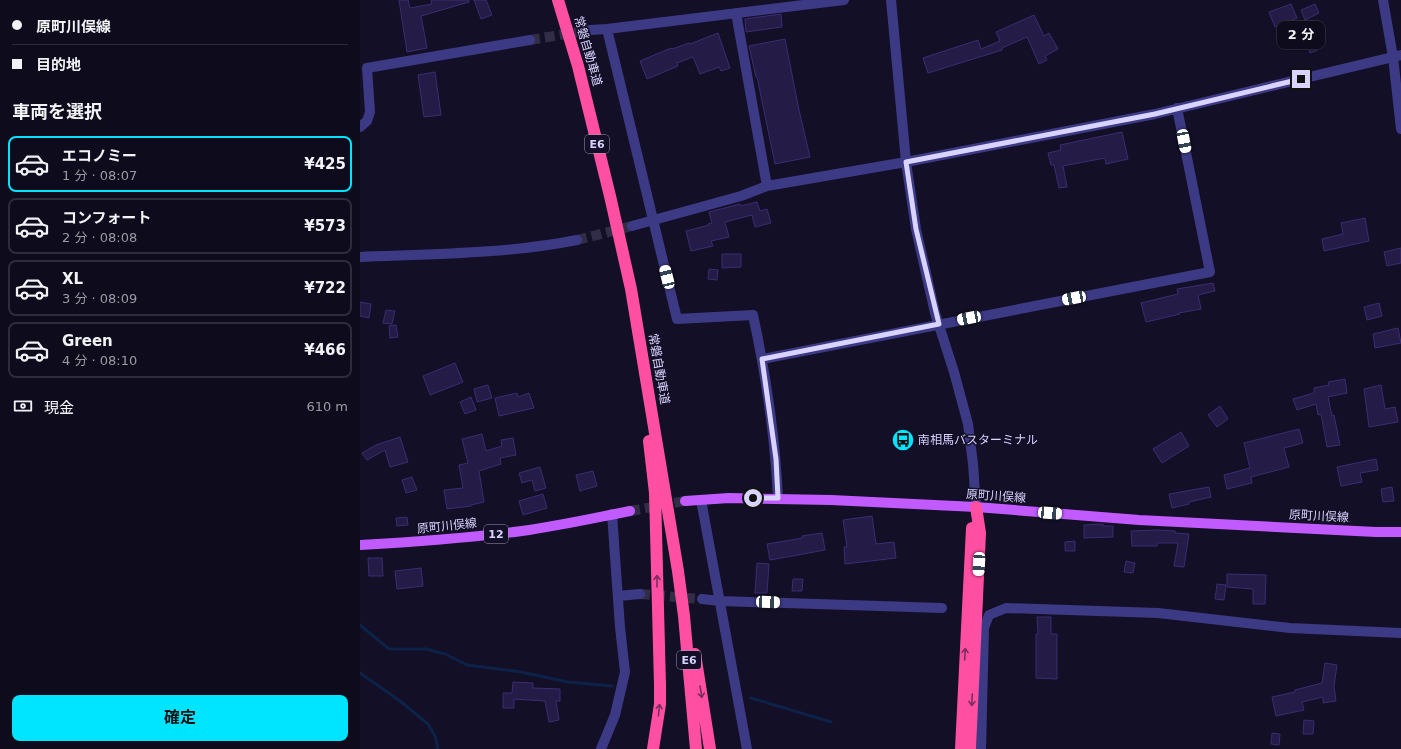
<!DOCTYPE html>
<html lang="ja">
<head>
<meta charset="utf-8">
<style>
	:root { --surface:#0e0b1c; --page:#171425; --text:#f1f3f6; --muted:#9b9ba3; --line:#2e2b3b; --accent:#00e5ff }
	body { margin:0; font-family:"DejaVu Sans","Noto Sans JP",sans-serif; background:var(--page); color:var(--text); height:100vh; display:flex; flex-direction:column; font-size:15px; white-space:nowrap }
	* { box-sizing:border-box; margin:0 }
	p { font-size:13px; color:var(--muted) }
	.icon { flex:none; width:22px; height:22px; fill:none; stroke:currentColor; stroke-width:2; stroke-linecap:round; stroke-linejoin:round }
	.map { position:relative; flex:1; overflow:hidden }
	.side { display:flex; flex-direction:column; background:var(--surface); width:360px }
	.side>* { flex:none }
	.top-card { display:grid; align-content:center; height:88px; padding:0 12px; background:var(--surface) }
	.end { position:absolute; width:18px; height:18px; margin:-9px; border:5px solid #d9d4ff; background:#111; box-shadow:0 0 0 2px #111 }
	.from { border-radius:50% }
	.bubble { position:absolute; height:28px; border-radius:8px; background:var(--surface); box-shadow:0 1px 3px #0004,0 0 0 1px var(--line); font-size:13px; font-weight:700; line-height:28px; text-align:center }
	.car { position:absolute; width:12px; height:24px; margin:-12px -6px; border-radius:5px; box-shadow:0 0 3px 1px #0007; background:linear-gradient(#fff 24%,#345 0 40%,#fff 0 76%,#345 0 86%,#fff 0) }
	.top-card b { display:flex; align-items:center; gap:14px; height:38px; font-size:15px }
	.top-card b+b { border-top:1px solid var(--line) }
	.top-card i { width:10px; height:10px; background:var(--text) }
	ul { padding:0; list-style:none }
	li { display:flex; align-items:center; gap:12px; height:56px; margin:0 8px 6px; padding:0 4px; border:2px solid var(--line); border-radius:8px }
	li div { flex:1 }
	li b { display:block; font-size:15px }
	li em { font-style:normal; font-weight:700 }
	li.current { border-color:var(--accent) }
	li>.icon { width:36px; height:36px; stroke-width:1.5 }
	h2 { padding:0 12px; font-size:18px; line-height:48px }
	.pay { display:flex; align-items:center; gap:10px; height:44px; padding:0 12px; font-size:15px }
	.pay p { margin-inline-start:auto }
	.button { display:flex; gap:8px; margin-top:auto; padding:8px 12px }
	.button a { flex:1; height:46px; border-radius:8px; background:var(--accent); color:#111; font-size:16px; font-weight:700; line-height:46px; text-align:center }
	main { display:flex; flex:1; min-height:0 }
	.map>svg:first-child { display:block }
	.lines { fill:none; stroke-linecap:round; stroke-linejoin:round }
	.stream { stroke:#0c2248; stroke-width:3 }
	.building { fill:#241b47; stroke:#3b2d73 }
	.minor-tunnel { stroke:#312d47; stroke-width:10; stroke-dasharray:10 5; stroke-linecap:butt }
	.primary-tunnel { stroke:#312d47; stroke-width:10; stroke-dasharray:10 5; stroke-linecap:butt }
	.minor { stroke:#3d3a85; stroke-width:10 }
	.primary { stroke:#c25bff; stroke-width:10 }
	.motorway { stroke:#ff4fa3; stroke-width:12 }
	.oneway { stroke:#7d2c5e }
	.route { stroke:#d9d4ff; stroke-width:5 }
	.labels { text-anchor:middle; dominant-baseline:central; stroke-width:3; stroke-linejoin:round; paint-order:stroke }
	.shield { fill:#130f26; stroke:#9e99be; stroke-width:1 }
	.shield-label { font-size:11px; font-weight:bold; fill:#d9d4ff }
	.street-label { font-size:12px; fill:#d9d4ff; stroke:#130f26 }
	.poi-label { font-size:12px; fill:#d9d4ff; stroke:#130f26; text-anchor:start }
</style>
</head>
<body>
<main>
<section class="side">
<div class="top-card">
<b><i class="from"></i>原町川俣線</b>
<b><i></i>目的地</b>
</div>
<h2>車両を選択</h2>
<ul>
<li class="current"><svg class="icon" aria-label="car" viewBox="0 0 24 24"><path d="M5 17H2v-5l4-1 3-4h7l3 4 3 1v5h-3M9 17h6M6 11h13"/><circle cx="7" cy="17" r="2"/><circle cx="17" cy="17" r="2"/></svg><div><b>エコノミー</b><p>1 分 · 08:07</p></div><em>¥425</em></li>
<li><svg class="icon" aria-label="car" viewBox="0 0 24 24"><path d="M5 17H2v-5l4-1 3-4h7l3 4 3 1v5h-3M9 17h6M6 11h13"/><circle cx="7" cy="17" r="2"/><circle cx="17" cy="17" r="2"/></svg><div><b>コンフォート</b><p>2 分 · 08:08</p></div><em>¥573</em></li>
<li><svg class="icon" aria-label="car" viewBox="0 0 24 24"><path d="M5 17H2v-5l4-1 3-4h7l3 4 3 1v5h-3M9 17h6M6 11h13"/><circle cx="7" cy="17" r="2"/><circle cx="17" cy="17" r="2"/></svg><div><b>XL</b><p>3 分 · 08:09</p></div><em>¥722</em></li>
<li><svg class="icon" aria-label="car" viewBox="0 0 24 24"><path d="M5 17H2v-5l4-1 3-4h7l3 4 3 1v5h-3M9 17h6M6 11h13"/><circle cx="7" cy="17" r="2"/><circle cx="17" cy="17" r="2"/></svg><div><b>Green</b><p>4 分 · 08:10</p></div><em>¥466</em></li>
</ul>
<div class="pay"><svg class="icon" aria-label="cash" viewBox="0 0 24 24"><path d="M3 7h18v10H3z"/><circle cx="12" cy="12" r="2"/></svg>現金<p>610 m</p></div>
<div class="button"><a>確定</a></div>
</section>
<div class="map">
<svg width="1041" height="749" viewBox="0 0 1041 749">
	<rect width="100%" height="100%" fill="#130f26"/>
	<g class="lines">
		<path class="stream" d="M0,625L29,649H66L85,654L107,665L161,672L208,682L252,686
			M0,673L40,701L68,724L75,736L78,749
			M391,698L471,722"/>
	</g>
	<path class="building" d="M39,0H48L50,8L72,4L71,0H109V2L61,16L67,48L47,52Z
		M114,0H126L132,15L121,19Z
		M931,4L937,18L915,27L909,12Z
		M955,4L959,13L945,20L941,10Z
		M421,14L422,27L386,32L385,19Z
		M674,15L684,36L689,33L698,49L685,56L687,60L679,64L667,37L642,48V50L568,73L563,58L618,40L621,49L640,41L636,32Z
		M358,33L370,68L361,71L359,67L340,74L333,57L317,63L318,66L287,79L280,61L311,48L312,49L329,43L330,44Z
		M954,37L958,50L950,53L945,39Z
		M425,39L439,110L450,157L415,164L397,77H396L389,46Z
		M75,72L81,115L64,117L58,75Z
		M762,132L768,159L746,164L745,158L703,166L707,187L699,188L694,165H691L688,153L701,150L700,145Z
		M397,202L400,211L407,209L411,223L395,227L392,215L365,222L369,237L351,241L353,246L331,251L326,231L349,225L348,224L352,223L349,212L380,204L381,206Z
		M1005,218L1009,241L964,251L962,239L983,234L981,223Z
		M1041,248V263L1027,266L1024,252Z
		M362,254H381V267L362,268Z
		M349,269L358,270L357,280L348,279Z
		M853,283L855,291L838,295L841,309L819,313L820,314L786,322L781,303L818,294L817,289Z
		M0,302L11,304L9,318L0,316Z
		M1019,303L1022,316L1007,320L1004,307Z
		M26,310L35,311L32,324L23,323Z
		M36,325L38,337L30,338L29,326Z
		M1038,328L1041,343L1015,348L1013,334Z
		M95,363L103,382L70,395L63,376Z
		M985,379L987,393L968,397L972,416L974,415L980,445L967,447L961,414L958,415L956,404L937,410L933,399L954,393V388L969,385L968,382Z
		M128,385L132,398L117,402L114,389Z
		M1021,385L1025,409L1035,407L1038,422L1009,427L1004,389Z
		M157,393L158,397L169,393L174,408L139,416L135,398Z
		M111,397L116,410L105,414L100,402Z
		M860,406L868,419L857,427L848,415Z
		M939,429L943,443L924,448L929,467L891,477L892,483L867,489L864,475L890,468L884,443Z
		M821,432L829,446L802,463L793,449Z
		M122,434L126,451L142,446L141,440L153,438L156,455L140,458L141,464L119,471L124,502L111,505V506L87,509L84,490L103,488L99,465L108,463L102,439Z
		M40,437L48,462L30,467L25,450L7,460L2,453L16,445Z
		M1016,459L1018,470L1000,473L1002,482L981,486L977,467Z
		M180,467L186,488L175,491L172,480L162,483L159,473Z
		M233,471L237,486L220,491L216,475Z
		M52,477L57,490L46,493L42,480Z
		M849,487L851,497L829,502V504L812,508L809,494Z
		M1032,487L1034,501L1023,502L1021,489Z
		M183,494L187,508L163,515L159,501Z
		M512,516L516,544L534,542L536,558L485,564L484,547H487L483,520Z
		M47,517L48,525L37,526L36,518Z
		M743,524V526H753V537L724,538V525Z
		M797,530L815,531V533L829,534L824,567L814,566L818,543H797V546H772L771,531Z
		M462,533L465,550L410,560L407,544L443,538L442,536Z
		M715,541V551H705V542Z
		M8,558H22L23,576H9Z
		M766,561L775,563L773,573L764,572Z
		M397,563L409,564L407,593H395Z
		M61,568L63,586L37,589L35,571Z
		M867,574L906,575L905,604H893V589L867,587Z
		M433,579H443L442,591H432Z
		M857,584L866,585L864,600L855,599Z
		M677,617H691V634H697V679L676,678V634H678Z
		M965,663L977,665L974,686L976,701L963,703V697L942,702L944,710L916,716L912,697L935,692V690L962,683Z
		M153,682L173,683V688L200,689V701H196L199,720L189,722L185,701L154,699V708H143V693H152Z
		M944,720L954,721L953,734H943Z
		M912,733L920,734L919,745L911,744Z"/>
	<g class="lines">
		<path class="minor-tunnel" d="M170,40L230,30
			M217,240L272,226
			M280,594L342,599"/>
		<path class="primary-tunnel" d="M270,511L325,501"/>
		<path class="minor" d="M531,0L546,162L556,229L575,313L594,372L608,424L613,464L616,507
			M1023,0L1033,57L1041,129
			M376,13L407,186
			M247,29L317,319L393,315C406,375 415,436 418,498
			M230,30L247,29L484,0
			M0,127L7,121L10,112L7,68L170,40
			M272,226L381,196L407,186L546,162L795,114L1041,55
			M0,257C72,254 146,254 217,240
			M402,359L850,272L817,108
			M341,500L387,749
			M258,596L280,594
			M342,599L360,601L582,608
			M241,749L255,715L265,672L260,627L252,514
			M621,749L624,628L629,615L646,608L798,613L930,628L1041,633"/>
		<path class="primary" d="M325,501L369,498L471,500L616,507L779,520L1016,532H1041
			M0,545C54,542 108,538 162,531C198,526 234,518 270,511"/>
		<path class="motorway" d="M198,0L218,66L250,196L271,289L318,571L324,616L336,749
			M289,441L295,493L300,685V704L293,749
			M335,654L350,749
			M601,749L612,528
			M610,749L620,533L616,507"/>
	</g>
	<defs><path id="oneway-shaft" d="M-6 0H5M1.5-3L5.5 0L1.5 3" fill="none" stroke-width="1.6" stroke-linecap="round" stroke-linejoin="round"/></defs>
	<g class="oneway">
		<use href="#oneway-shaft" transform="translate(297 581) rotate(-90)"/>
		<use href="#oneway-shaft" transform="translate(605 654) rotate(-87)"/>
		<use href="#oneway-shaft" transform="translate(341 692) rotate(81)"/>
		<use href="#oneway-shaft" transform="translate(612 700) rotate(93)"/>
		<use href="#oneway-shaft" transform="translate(299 710) rotate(-84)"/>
	</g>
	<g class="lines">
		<path class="route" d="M393,498H418L416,459L402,359L579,324L556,229L546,162L795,114L941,79"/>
	</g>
	<defs>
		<g id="bus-disc" transform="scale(1.15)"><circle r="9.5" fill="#00e5ff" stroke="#130f26"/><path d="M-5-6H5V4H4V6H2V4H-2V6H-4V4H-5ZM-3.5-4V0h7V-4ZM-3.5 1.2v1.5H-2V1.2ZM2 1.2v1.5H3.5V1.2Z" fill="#111"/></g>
	</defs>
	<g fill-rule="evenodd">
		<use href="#bus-disc" x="543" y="440"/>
	</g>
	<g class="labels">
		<g class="shield">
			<rect x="225" y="135" width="24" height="18" rx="3"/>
			<rect x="124" y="525" width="24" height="18" rx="3"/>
			<rect x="317" y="651" width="24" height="18" rx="3"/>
		</g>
		<g class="shield-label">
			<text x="237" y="144">E6</text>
			<text x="136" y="534">12</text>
			<text x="329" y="660">E6</text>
		</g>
		<g class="street-label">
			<text transform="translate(228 51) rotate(74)">常磐自動車道</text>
			<text transform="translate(299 369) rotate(80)">常磐自動車道</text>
			<text transform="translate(636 496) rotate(4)">原町川俣線</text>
			<text transform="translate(959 516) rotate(3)">原町川俣線</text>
			<text transform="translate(87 526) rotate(-6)">原町川俣線</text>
		</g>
		<g class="poi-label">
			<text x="558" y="440">南相馬バスターミナル</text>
		</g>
	</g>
</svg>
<i class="end from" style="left:393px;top:498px"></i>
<i class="end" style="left:941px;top:79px"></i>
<div class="bubble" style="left:917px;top:21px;width:48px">2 分</div>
<i class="car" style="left:824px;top:141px;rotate:169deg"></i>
<i class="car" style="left:307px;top:277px;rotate:346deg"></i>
<i class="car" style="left:714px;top:298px;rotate:259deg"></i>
<i class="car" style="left:609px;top:318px;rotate:259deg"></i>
<i class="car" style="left:690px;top:513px;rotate:94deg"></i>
<i class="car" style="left:619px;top:564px;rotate:183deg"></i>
<i class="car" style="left:408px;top:602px;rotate:92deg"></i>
</div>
</main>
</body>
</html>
